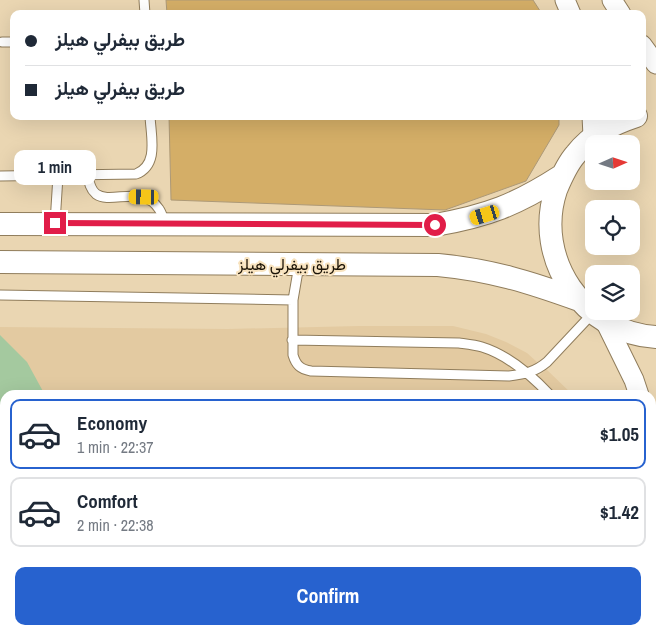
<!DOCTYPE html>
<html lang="en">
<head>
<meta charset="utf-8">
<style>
	:root { --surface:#fff; --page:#f2f2f3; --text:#1f2937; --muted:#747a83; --line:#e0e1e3; --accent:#2762cf }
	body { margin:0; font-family:"Archivo Narrow",Vazirmatn,sans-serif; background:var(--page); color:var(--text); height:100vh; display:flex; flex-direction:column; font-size:19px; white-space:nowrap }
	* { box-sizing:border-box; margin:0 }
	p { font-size:16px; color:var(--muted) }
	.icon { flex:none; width:28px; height:28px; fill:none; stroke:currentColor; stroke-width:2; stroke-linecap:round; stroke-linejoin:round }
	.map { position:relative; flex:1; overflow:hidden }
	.sheet { position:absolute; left:0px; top:390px; width:656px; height:245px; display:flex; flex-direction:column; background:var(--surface); border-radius:15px 15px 0 0; box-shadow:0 5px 20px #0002 }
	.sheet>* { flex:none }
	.hud { position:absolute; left:10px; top:10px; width:636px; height:110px; border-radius:10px; box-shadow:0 5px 20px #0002; display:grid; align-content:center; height:110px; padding:0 15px; background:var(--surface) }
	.needle { width:32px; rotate:87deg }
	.controls { position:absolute; left:585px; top:135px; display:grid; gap:10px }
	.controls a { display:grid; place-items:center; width:55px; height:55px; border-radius:10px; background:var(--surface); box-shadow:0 5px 20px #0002; font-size:25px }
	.end { position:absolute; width:22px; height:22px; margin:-11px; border:6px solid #e11d48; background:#fff; box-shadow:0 0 0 2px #fff }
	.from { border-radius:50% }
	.bubble { position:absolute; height:35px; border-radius:10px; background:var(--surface); box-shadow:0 5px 20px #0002; font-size:16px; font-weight:700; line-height:35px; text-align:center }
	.car { position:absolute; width:15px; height:30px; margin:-15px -8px; border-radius:6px; box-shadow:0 0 4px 1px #0007; background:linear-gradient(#f5c518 24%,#345 0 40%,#f5c518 0 76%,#345 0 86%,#f5c518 0) }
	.hud b { display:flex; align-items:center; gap:18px; height:48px; font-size:19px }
	.hud b+b { border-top:1px solid var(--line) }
	.hud i { width:12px; height:12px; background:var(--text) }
	ul { padding:9px 0 0; list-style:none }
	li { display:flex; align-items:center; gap:15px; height:70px; margin:0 10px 8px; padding:0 5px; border:2px solid var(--line); border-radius:10px }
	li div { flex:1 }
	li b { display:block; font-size:19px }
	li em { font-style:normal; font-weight:700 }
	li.on { border-color:var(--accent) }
	li>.icon { width:45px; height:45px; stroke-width:1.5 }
	.button { display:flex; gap:10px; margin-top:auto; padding:10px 15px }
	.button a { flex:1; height:58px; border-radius:10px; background:var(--accent); color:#fff; font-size:20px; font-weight:700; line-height:58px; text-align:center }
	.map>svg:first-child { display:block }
	.built { fill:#e3caa1 }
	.green { fill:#a4c99f }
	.water { fill:#b785bf }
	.building { fill:#d4ae67; stroke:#ad9977 }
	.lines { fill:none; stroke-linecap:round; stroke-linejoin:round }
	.service-casing { stroke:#907d5c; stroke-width:11 }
	.minor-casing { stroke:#907d5c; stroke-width:21 }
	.tertiary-casing { stroke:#907d5c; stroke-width:24 }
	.service { stroke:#fff; stroke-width:9 }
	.minor { stroke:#fff; stroke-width:19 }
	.tertiary { stroke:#fff; stroke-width:22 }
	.route { stroke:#e11d48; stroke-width:6 }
	.labels { text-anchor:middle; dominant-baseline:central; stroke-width:4; stroke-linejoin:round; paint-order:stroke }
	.street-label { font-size:16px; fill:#1a1206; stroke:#f8e3bf }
</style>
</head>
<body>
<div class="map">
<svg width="656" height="635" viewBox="0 0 656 635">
	<rect width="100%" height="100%" fill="#ead6b2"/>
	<path class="built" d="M359,326H453L486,334L506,342L527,353L537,362L530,370L539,369L538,377L546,369L573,395H5V630H604L599,635H0V327L228,329Z"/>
	<path class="green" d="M0,335L27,362L45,395H5V527L0,530Z"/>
	<path class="water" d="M0,592H5V630H84V635H0Z"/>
	<path class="building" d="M166,0H533L542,14H167Z
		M169,116H559V125L526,181L445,210L171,200Z"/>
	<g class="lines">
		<g class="service-casing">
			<path id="service" d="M144,0L145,14
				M2,42H14
				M0,176L136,174C159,165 151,137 150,116
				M88,176C89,182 90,189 96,194C111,205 143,184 159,209C162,213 163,219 165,224
				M55,223L58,176
				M299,265L293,300V355C296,365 300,369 311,371L509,376C525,374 535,372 547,362L592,314
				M0,295L293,300
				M292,340L459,343C466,344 475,345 482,347C508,355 532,376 550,395
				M0,577H5
				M651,603L656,597
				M578,635L583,630
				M622,635L627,630"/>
		</g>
		<g class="minor-casing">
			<path id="minor" d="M565,0L571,14
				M612,0L621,14
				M642,45L656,64
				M592,116L593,136
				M605,321L634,380L639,395
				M651,430L656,445"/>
		</g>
		<g class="tertiary-casing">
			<path id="tertiary" d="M636,116C612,124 592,134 576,154C567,164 561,178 556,190C533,259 584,333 656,337
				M0,224L435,225C487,216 516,205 561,176
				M0,262L438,265C491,270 529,282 579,300"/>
		</g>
		<use href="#service" class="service"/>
		<use href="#minor" class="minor"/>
		<use href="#tertiary" class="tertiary"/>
	</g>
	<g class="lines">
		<path class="route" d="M55,223L435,225"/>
	</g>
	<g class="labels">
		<g class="street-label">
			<text x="292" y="264">طريق بيفرلي هيلز</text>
		</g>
	</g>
</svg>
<div class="controls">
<a><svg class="needle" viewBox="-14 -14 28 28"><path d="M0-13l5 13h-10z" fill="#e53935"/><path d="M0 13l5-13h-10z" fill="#747a83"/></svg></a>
<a><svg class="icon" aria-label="locate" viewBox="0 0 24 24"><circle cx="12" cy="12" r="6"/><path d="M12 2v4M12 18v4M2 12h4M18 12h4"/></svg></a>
<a><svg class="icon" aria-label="layers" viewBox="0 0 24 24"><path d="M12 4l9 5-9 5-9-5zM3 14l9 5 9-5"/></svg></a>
</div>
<i class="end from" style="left:435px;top:225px"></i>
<i class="end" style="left:55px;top:223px"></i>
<div class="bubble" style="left:14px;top:150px;width:82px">1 min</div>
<i class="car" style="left:144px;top:197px;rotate:271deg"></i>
<i class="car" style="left:485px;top:215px;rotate:253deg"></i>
<div class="hud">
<b><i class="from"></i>طريق بيفرلي هيلز</b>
<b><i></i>طريق بيفرلي هيلز</b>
</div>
<section class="sheet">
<ul>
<li class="on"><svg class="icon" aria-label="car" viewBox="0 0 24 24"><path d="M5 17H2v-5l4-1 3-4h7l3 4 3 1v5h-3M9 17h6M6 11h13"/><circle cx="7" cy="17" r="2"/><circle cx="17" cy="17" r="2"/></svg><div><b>Economy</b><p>1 min · 22:37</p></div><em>$1.05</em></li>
<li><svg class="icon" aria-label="car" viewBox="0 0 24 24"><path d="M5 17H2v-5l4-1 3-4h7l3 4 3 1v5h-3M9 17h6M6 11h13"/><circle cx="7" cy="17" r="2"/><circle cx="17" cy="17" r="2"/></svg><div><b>Comfort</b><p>2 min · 22:38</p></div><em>$1.42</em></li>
</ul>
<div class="button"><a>Confirm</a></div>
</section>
</div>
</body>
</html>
